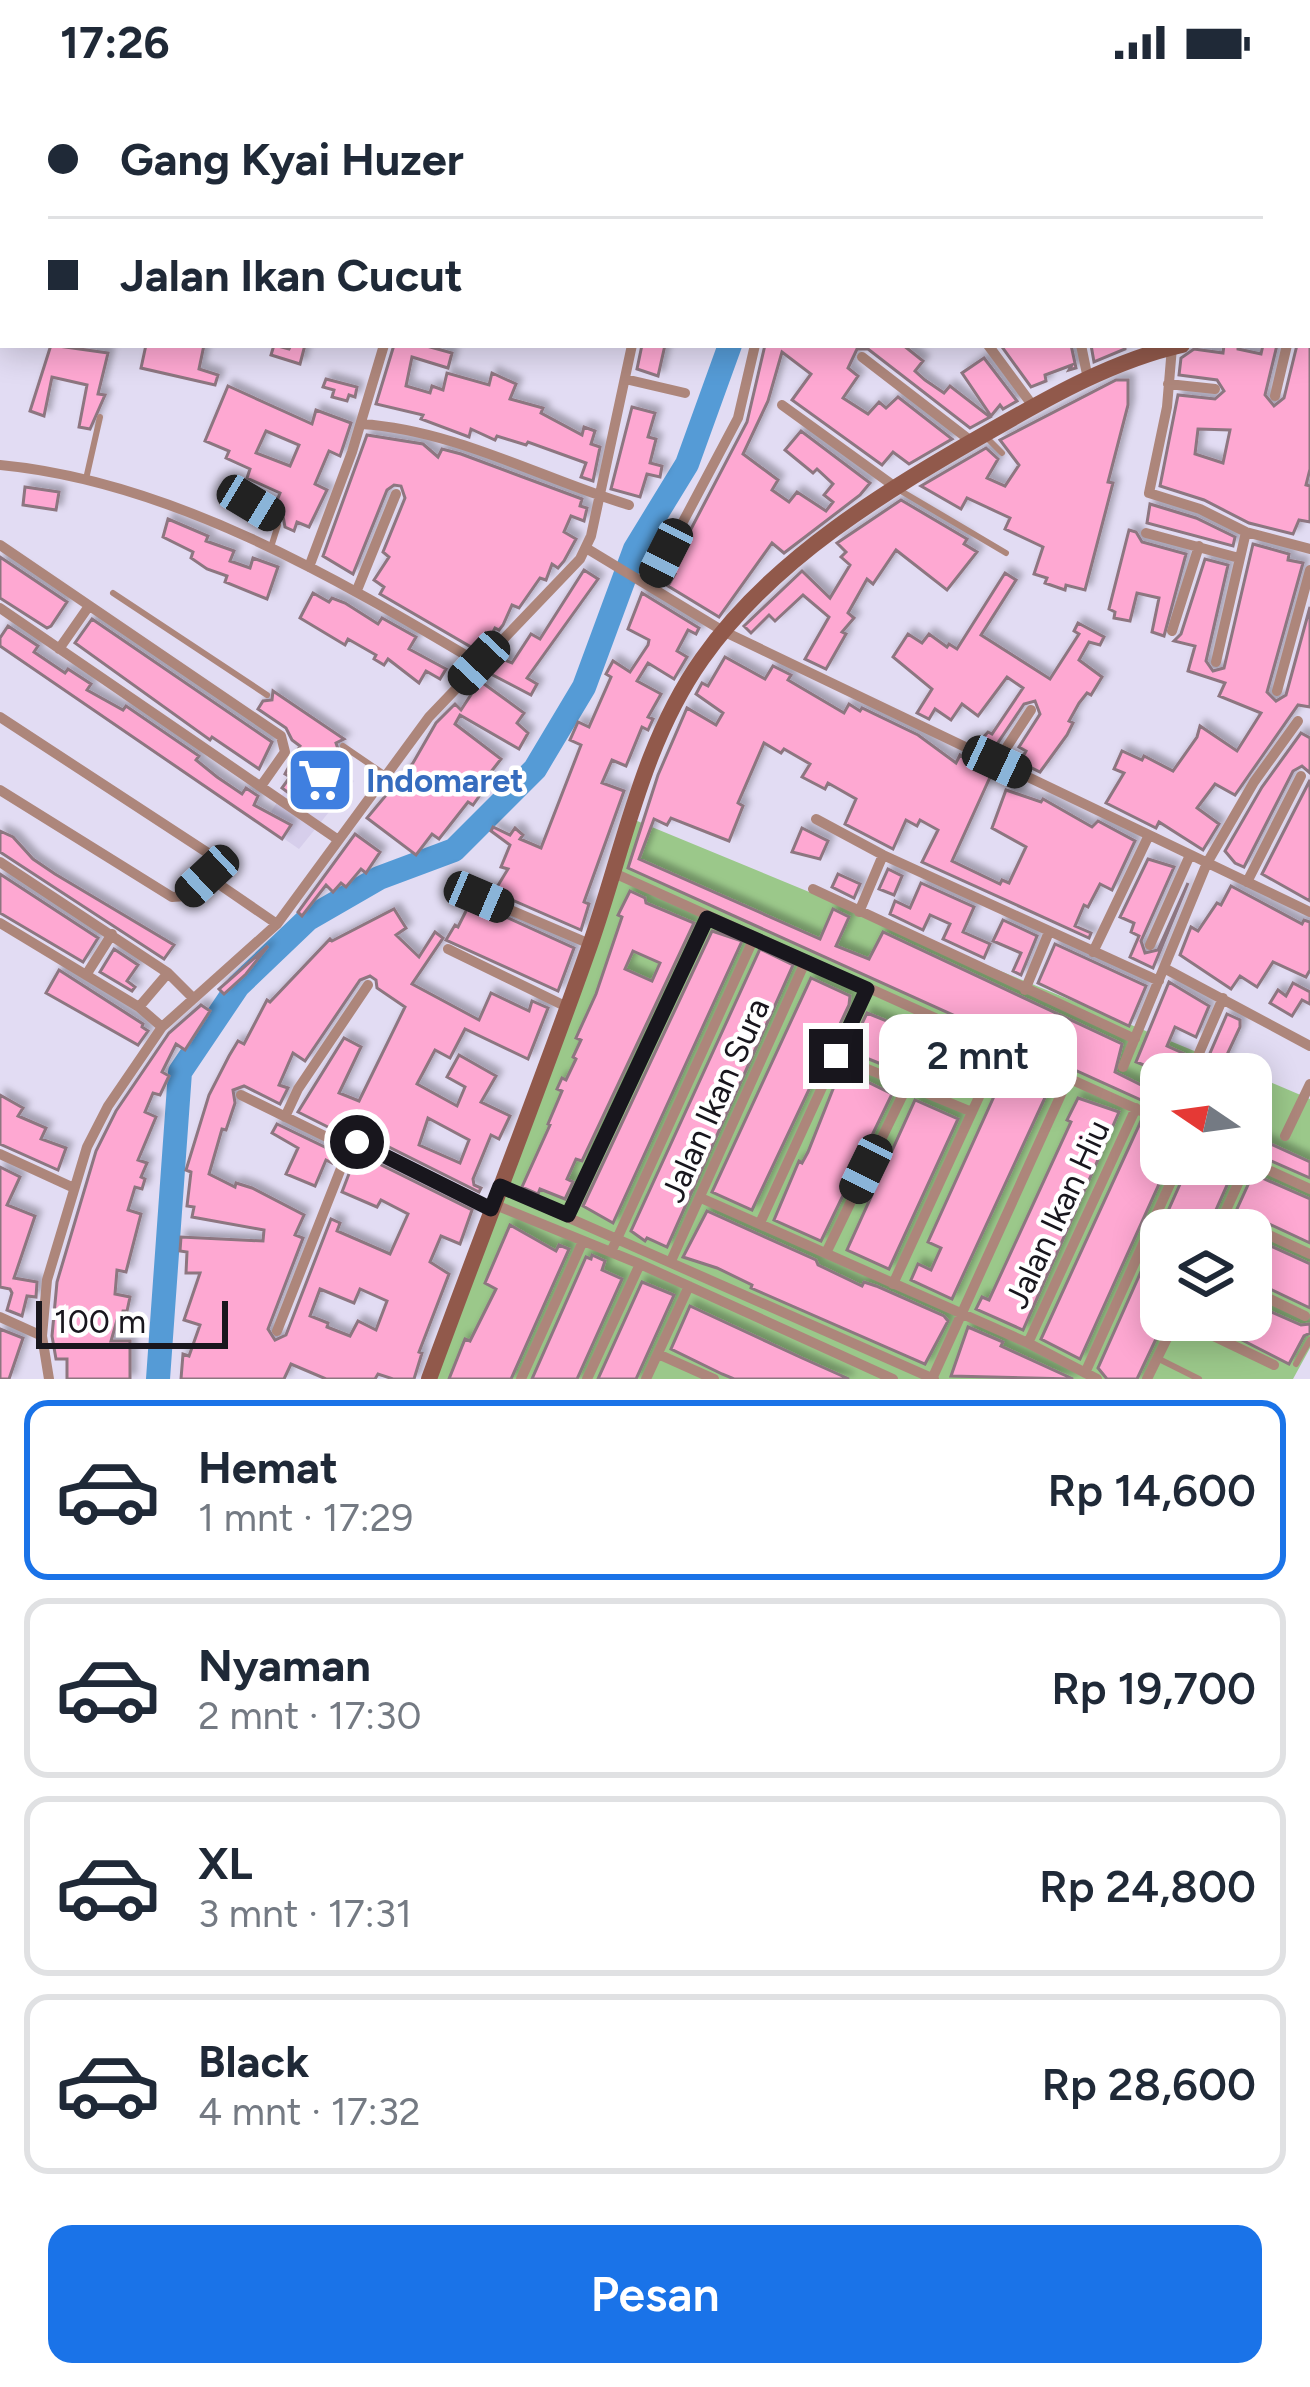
<!DOCTYPE html>
<html lang="id">
<head>
<meta charset="utf-8">
<style>
	:root { --surface:#fff; --page:#f6f6f7; --text:#1f2937; --muted:#747a83; --line:#e0e1e3; --accent:#1a73e8 }
	body { margin:0; font-family:Figtree,sans-serif; background:var(--page); color:var(--text); height:100vh; display:flex; flex-direction:column; font-size:45px; white-space:nowrap }
	* { box-sizing:border-box; margin:0 }
	p { font-size:39px; color:var(--muted) }
	.icon { flex:none; width:66px; height:66px; fill:none; stroke:currentColor; stroke-width:2; stroke-linecap:round; stroke-linejoin:round }
	.map { position:relative; height:1295px; overflow:hidden }
	.sheet { display:flex; flex-direction:column; background:var(--surface); flex:1 }
	.sheet>* { flex:none }
	.hud { position:absolute; left:0px; top:0px; width:1311px; height:264px; box-shadow:0 6px 30px #0003; display:grid; align-content:center; height:264px; padding:0 48px; background:var(--surface) }
	.needle { width:78px; rotate:283deg }
	.tools { position:absolute; left:1140px; top:969px; display:grid; gap:24px }
	.tools a { display:grid; place-items:center; width:132px; height:132px; border-radius:24px; background:var(--surface); box-shadow:0 6px 30px #0003; font-size:60px }
	.scale { position:absolute; left:36px; bottom:30px; width:192px; box-sizing:border-box; padding-left:12px; border:6px solid #18161d; border-top:0; font-size:33px; line-height:42px; white-space:nowrap; color:#18161d; -webkit-text-stroke:9px #fff; paint-order:stroke }
	.end { position:absolute; width:54px; height:54px; margin:-27px; border:15px solid #18161d; background:#fff; box-shadow:0 0 0 6px #fff }
	.from { border-radius:50% }
	.bubble { position:absolute; height:84px; border-radius:24px; background:var(--surface); box-shadow:0 6px 30px #0003; font-size:39px; font-weight:600; line-height:84px; text-align:center }
	.car { position:absolute; width:36px; height:72px; margin:-36px -18px; border-radius:15px; box-shadow:0 0 9px 3px #0007; background:linear-gradient(#222 24%,#8ab4d8 0 40%,#222 0 76%,#8ab4d8 0 86%,#222 0) }
	.hud b { display:flex; align-items:center; gap:42px; height:114px; font-size:45px }
	.hud b+b { border-top:3px solid var(--line) }
	.hud i { width:30px; height:30px; background:var(--text) }
	ul { padding:21px 0 0; list-style:none }
	li { display:flex; align-items:center; gap:36px; height:180px; margin:0 24px 18px; padding:0 24px; border:6px solid var(--line); border-radius:24px }
	li div { flex:1 }
	li b { display:block; font-size:45px }
	li em { font-style:normal; font-weight:600 }
	li.on { border-color:var(--accent) }
	li>.icon { width:108px; height:108px; stroke-width:1.5 }
	.action { display:flex; gap:24px; margin-top:auto; padding:24px 48px }
	.action a { flex:1; height:138px; border-radius:24px; background:var(--accent); color:#fff; font-size:48px; font-weight:600; line-height:138px; text-align:center }
	.status { display:flex; justify-content:space-between; align-items:center; height:84px; padding:0 60px; background:var(--surface); direction:ltr }
	.status svg { height:33px; fill:currentColor }
	.map>svg:first-child { display:block }
	.built { fill:#d6ceeb }
	.green { fill:#9bc88a; fill-rule:evenodd }
	.lines { fill:none; stroke-linecap:round; stroke-linejoin:round }
	.stream { stroke:#559bd6; stroke-width:4.5 }
	.river { stroke:#559bd6; stroke-width:24 }
	.building { fill:#fea8d2; stroke:#8d7680; stroke-width:3; fill-rule:evenodd; filter:url(#shadow) }
	.path { stroke:#888493; stroke-width:3; stroke-dasharray:9 9; stroke-linecap:butt }
	.lane { stroke:#ad867b; stroke-width:6 }
	.street { stroke:#ad867b; stroke-width:10 }
	.secondary { stroke:#91594b; stroke-width:16 }
	.route { stroke:#18161d; stroke-width:15 }
	.labels { text-anchor:middle; dominant-baseline:central; stroke-width:9; stroke-linejoin:round; paint-order:stroke }
	.shop-label { font-size:33px; font-weight:bold; fill:#366cbe; stroke:#fff; text-anchor:start }
	.street-label { font-size:33px; fill:#18161d; stroke:#fff }
</style>
</head>
<body>
<div class="status"><b>17:26</b><svg viewBox="0 0 49 12"><path d="M0 12V9h3v3zM5 12V6h3v6zM10 12V3h3v9zM15 12V0h3v12zM26 1h20v11H26zM47 4h2v5h-2z"/></svg></div>
<div class="map">
<svg width="1310" height="1295" viewBox="0 0 1310 1295">
	<defs>
		<filter id="shadow"><feDropShadow dx="5.5" dy="-5.5" stdDeviation="3" flood-color="#0004"/></filter>
	</defs>
	<rect width="100%" height="100%" fill="#e2dcf3"/>
	<path class="built" d="M323,677L354,697L299,765L263,740L284,708L294,714Z"/>
	<path class="green" d="M630,734L1250,990H1161V1080H1251V990L1310,1015V1264L1293,1295H430ZM1161,1146H1251V1236H1161Z"/>
	<g class="lines">
		<path class="stream" d="M757,3L761,0"/>
		<path class="river" d="M984,0L992,3
			M896,3L927,0
			M1308,162H1310
			M158,1295L180,988L238,902L308,835L379,794L454,766L535,685L584,603L635,465L687,380L730,261"/>
	</g>
	<path class="building" d="M51,261L108,269L98,310L105,311L90,345L79,343L87,301L52,293L44,332L30,327Z
		M146,261H204L199,285L218,291L215,301L141,284Z
		M274,261L289,265L291,261H305L300,280L271,271Z
		M394,261H423L452,269L448,284L412,273L406,302L430,309L432,302L443,306L447,289L489,301L492,289L516,300L510,315L543,324L541,329L582,351L584,343L595,347L591,360L600,363L593,397L581,393L586,379L528,358L526,361L497,352L495,356L471,345L469,353L421,335L423,331L376,320Z
		M642,261H665L658,292L637,285Z
		M765,261H903L923,277L915,287L925,296L944,309L950,302L990,333L970,344L868,265H857L848,284L858,292L843,314L868,330L879,318L886,324L898,313L952,355L909,380L893,368L882,381L792,316L811,290L782,268L768,317L743,370L778,396L772,406L789,418L797,408L826,427L833,418L824,411L833,400L817,385L813,389L785,366L801,347L870,399L860,411L784,469L772,459L719,533L668,502L675,490L669,487L747,338Z
		M1005,261H1071L1076,284L1069,286L1072,281L1045,291L1046,297L1031,303L1002,263Z
		M1091,261H1125V265L1094,278Z
		M1224,261H1238V265L1261,270L1263,261H1277L1265,311L1274,322L1284,314L1297,261L1310,262V385L1306,401L1310,402V438L1299,436L1293,450L1249,439L1204,416L1160,402L1178,311L1215,315L1224,307L1217,296L1179,291L1181,274L1194,265L1223,269ZM1198,345L1230,346L1223,379L1195,370Z
		M984,274L1017,317L1003,325L1000,321L991,332L962,289Z
		M326,295L357,303L355,313L349,311L347,317L332,313L334,306L323,303Z
		M1116,296H1128V321L1108,398L1113,399L1085,506L1066,501L1065,506L1045,499L1047,494L1034,490L1043,463L1005,445L1010,434L967,414L961,425L921,402L986,364L998,375L987,394L1005,402L1019,381L1000,356Z
		M228,302L312,340L316,326L351,339L340,372L329,367L315,400L327,406L309,443L297,438L294,447L285,443L283,432L274,424L280,409L247,394L250,385L226,374L229,367L205,357ZM266,347L299,361L290,382L256,369Z
		M632,323L655,329L648,353L656,355L650,379L662,382L660,393L647,390L640,413L611,405Z
		M367,351L423,360L438,373L442,365L461,370L582,415L580,422L587,424L584,437L571,432L564,448L576,455L564,477L558,484L552,480L546,496L540,494L519,524L512,521L503,541L499,546L495,544L491,552L486,549L478,567L380,510L384,503L374,496L389,473L383,468L405,414L401,402L394,401L387,406L353,490L323,472Z
		M25,403L59,408L56,426L23,421Z
		M901,416L967,455L964,460L977,468L947,506L896,466L873,500L867,495L848,529L854,534L842,548L846,550L826,585L805,575L829,533L803,511L775,537L769,531L751,549L744,542L802,487L830,514L850,481L841,473L846,468L837,459Z
		M1150,420L1196,434L1235,453L1233,462L1147,439Z
		M168,435L208,452L206,457L234,467L230,477L250,484L253,474L278,483L267,515L225,498L227,492L207,485L191,474L193,468L163,453Z
		M1129,446L1136,448L1142,458L1186,470L1164,552L1152,548L1159,514L1137,509L1130,537L1114,534L1115,528L1109,525Z
		M1253,460L1289,470L1288,476L1303,479L1267,608L1276,617L1286,611L1310,523V623L1298,621L1235,711L1215,700L1197,724L1219,740L1203,766L1159,738L1156,744L1106,719L1124,689L1114,685L1122,667L1142,676L1144,672L1173,687L1197,653L1200,642L1237,667L1261,629L1219,612L1225,599L1188,587L1195,562L1174,557L1181,550L1205,475L1228,481L1206,577L1213,587L1224,584Z
		M0,473L67,518L51,542L47,544L0,514Z
		M584,486L598,495L527,594L537,600L531,611L487,588L500,574L512,579L531,550L540,555Z
		M1005,489L1016,496L981,551L1050,595L1079,550L1074,547L1078,539L1104,553L1100,561L1089,558L1079,576L1102,593L1091,611L1087,609L1079,619L1069,637L1073,639L1067,651L1040,688L1020,678L1026,667L1019,663L1040,630L1035,617L1024,620L993,666L980,657L988,648L992,650L1023,604L1007,593L978,632L962,620L951,636L935,625L929,635L917,629L932,605L893,573L908,550L922,559L929,550L947,563L949,560L957,565Z
		M313,509L329,518L332,514L345,519L378,540L382,534L416,553L409,565L446,585L440,595L426,587L419,599L388,575L384,581L374,575L376,571L348,555L345,561L300,534Z
		M642,509L699,544L696,550L688,546L677,567L687,573L674,595L648,579L637,597L661,610L648,633L653,635L648,646L642,643L626,682L612,676L602,699L624,707L584,818L589,820L581,846L494,808L508,785L501,783L510,761L491,747L493,743L510,751L515,744L523,751L520,755L541,764L581,661L570,656L578,638L589,643L611,593L606,590L613,577L630,588L648,561L649,556L628,545Z
		M92,535L272,658L259,685L212,653L210,656L75,559Z
		M8,542L38,562L34,568L65,589L68,585L91,600L87,606L123,626L126,622L199,672L196,676L217,693L242,710L246,704L258,712L254,721L291,741L282,755L0,562V554Z
		M725,573L765,595L773,582L791,591L788,596L844,629L849,620L860,627L862,624L918,651L956,679L960,671L991,691L952,777L1000,800L1002,796L1009,799L1026,763L992,744L1006,706L1041,718L1043,715L1092,743L1098,737L1135,757L1112,806L1100,800L1088,823L1084,821L1075,842L1091,849L1089,854L922,778L938,746L920,736L917,742L906,736L893,765L845,740L856,715L828,699L825,705L802,693L810,680L784,665L781,669L764,659L738,719L743,722L729,757L671,734L667,741L654,735L639,775L820,855L833,825L849,833L836,862L869,875L883,848L1122,960L1115,988L1161,1011V1025L628,784L658,691L687,624L716,641L723,629L696,610L702,599L708,602Z
		M480,597L524,629L517,639L528,649L519,665L460,631L455,640L501,675L483,698L487,701L473,721L468,718L439,755L432,750L416,771L367,734L413,679L436,639L455,620L461,626Z
		M273,607L344,655L336,659L339,668L328,684L335,689L310,725L282,704L290,693L285,690L300,662L292,656L286,644L258,625L263,617L272,616Z
		M1301,649L1310,654V689L1302,682L1293,687L1244,783L1235,779L1225,767L1262,703Z
		M1310,696V817L1262,790Z
		M802,744L828,757L820,775L792,768Z
		M0,747L13,753L33,775L55,790L174,861L164,875L0,768Z
		M355,750L380,768L366,789L361,785L346,803L341,799L333,808L326,801L302,832L298,828Z
		M1148,775L1174,783L1141,857L1145,869L1158,866L1188,799L1153,884L1130,873L1139,852L1131,848L1134,839L1120,833Z
		M888,785L902,792L894,811L879,805Z
		M0,790L98,854L83,878L0,829Z
		M838,790L860,800L854,814L832,803Z
		M921,799L974,823L963,848L990,860L984,874L943,855L950,840L930,831L923,846L890,830L895,817L910,824Z
		M1231,802L1302,840L1304,836L1310,838V886L1306,893L1273,878L1257,903L1240,892L1231,905L1180,871L1191,843L1198,847L1217,819L1221,821Z
		M630,807L645,814L646,819L694,839L582,1077L576,1075L567,1095L573,1098L565,1115L540,1105L538,1110L522,1103L550,1041L548,1040L562,1007L557,1005L562,994L566,996L576,975L573,973L581,956L576,954L596,910L622,833L618,831ZM633,867L660,879L652,897L625,885Z
		M471,817L574,864L558,907L446,856L455,841L458,843Z
		M394,825L406,844L396,851L419,873L435,848L443,854L412,900L479,936L491,909L529,927L532,917L548,924L528,975L465,945L450,974L435,966L417,1000L457,1022L465,1003L447,993L459,971L496,992L481,1018L510,1032L499,1055L491,1051L473,1095L474,1101L481,1104L479,1108L363,1050L371,1032L358,1027L346,1052L298,1028L344,954L361,963L339,1009L359,1017L405,923L377,904L376,896L370,892L360,896L305,977L293,969L279,1001L288,1004L280,1020L244,1002L233,1006L235,1019L226,1046L222,1045L209,1090L235,1103L236,1099L252,1104L304,1131L295,1151L303,1154L268,1245L275,1256L286,1251L331,1135L340,1139L337,1147L390,1170L408,1130L381,1116L377,1123L342,1108L357,1069L472,1126L460,1160L441,1152L430,1178L449,1190L419,1268L422,1269L414,1295H393L378,1290L375,1295H326L291,1280L284,1295H181L183,1270L189,1272L200,1241L184,1236L200,1189H186L187,1168L180,1167L181,1153L263,1157L264,1146L192,1133L194,1123L187,1122L191,1088L186,1086L209,1011L229,972L238,957L244,960L267,916L270,918L330,855L332,857ZM428,1034L469,1056L460,1079L419,1061ZM320,1205L354,1219L360,1205L387,1217L376,1246L358,1237L350,1252L327,1243L328,1239L310,1232Z
		M1003,836L1037,852L1021,891L1013,887L1021,869L993,857Z
		M712,847L742,857L613,1139L583,1122Z
		M1055,860L1146,902L1129,942L1038,899Z
		M268,862L246,890L224,910L219,905Z
		M114,865L138,881L127,897L135,903L132,907L100,888Z
		M760,865L793,881L667,1163L647,1154L645,1157L631,1147Z
		M59,886L143,940L142,943L148,947L138,961L46,909Z
		M811,894L850,912L849,921L752,1126L712,1108Z
		M1169,898L1209,922L1196,953L1175,943L1167,962L1187,971L1183,983L1159,975L1154,985L1136,978Z
		M1293,899L1310,908V920L1302,916L1292,932L1270,919L1278,906L1286,912Z
		M201,921L210,927L185,966L176,960L162,988L169,992L160,1011L153,1009L145,1028L156,1033L138,1076L147,1079L141,1093L145,1095L142,1105L135,1103L128,1126L141,1130L126,1188L117,1186L115,1210L130,1213L127,1227H123L121,1236H117L111,1257H130V1295H67V1275H56L52,1252L57,1198L96,1067L116,1027L169,949Z
		M867,929L897,941L881,980L849,967Z
		M1227,930L1240,936V943L1218,990H1201Z
		M841,985L892,1010L821,1157L774,1136L799,1077L802,1079L808,1068Z
		M1006,986L1049,1005L952,1215L911,1196L918,1180L931,1186L941,1164L928,1158Z
		M0,1011L23,1024L18,1032L46,1044L41,1055L66,1064L58,1086L0,1060Z
		M1078,1014L1119,1028L1023,1246L976,1225L982,1213L989,1216L1071,1038L1067,1036Z
		M915,1016L958,1035L889,1185L847,1166Z
		M1141,1037L1161,1046V1080H1168L1080,1275L1041,1255Z
		M277,1040L337,1069L332,1079L326,1076L315,1102L286,1090L298,1064L272,1049Z
		M1251,1051L1310,1078V1094L1251,1068Z
		M1189,1080L1235,1083L1207,1146H1161V1236H1165L1137,1295H1107L1098,1284Z
		M0,1083L20,1093L7,1121L35,1132L14,1194L37,1198L36,1213L27,1212L22,1232L7,1226L12,1209L10,1205L0,1203Z
		M1253,1090L1310,1115V1159L1237,1125Z
		M707,1127L816,1176L818,1181L862,1202L864,1198L876,1202L944,1232L948,1237L925,1280L751,1204L752,1201L717,1184L683,1173Z
		M510,1141L556,1167L559,1161L569,1165L511,1295H449L465,1255L470,1257L496,1205L485,1199Z
		M1251,1153L1310,1180V1224L1251,1196Z
		M592,1171L605,1177L602,1186L622,1195L577,1295H532L586,1173L591,1175Z
		M642,1198L674,1211L636,1295H598Z
		M1251,1219L1301,1241L1310,1240V1249L1304,1252L1289,1280L1203,1236H1251Z
		M690,1222L802,1274L849,1295H734L722,1290L671,1265Z
		M968,1243L1003,1258L1001,1262L1073,1295L951,1292Z
		M0,1245L23,1254L9,1295H0Z"/>
	<g class="lines">
		<path class="path" d="M1025,0L1028,3
			M1090,3L1092,0"/>
		<path class="lane" d="M376,0L382,3
			M1047,0L1051,3
			M986,353L1002,369
			M86,395L100,333
			M227,405L275,434L278,441L271,463
			M901,407L1006,469
			M113,509L267,611
			M343,662L384,690
			M1159,1275L1199,1295
			M1296,1280L1310,1256"/>
		<path class="street" d="M790,3L795,0
			M1191,3L1192,0
			M1308,19L1310,15
			M988,261L1033,322
			M1081,261L1088,295
			M1172,263L1167,323L1149,409L1200,425L1246,448L1310,465
			M862,273L971,357
			M625,295L685,309
			M1168,300L1215,305
			M1275,312L1287,261
			M782,321L894,402
			M361,340C455,346 540,394 629,421
			M0,381C170,397 335,493 479,579
			M1146,449L1239,474
			M0,461L281,652L285,668L261,702
			M586,464L723,547L1310,828
			M309,483L352,368L384,261
			M649,502L738,334L755,261
			M357,506L396,410
			M0,524L337,755
			M1172,547L1199,462
			M59,565L89,522
			M1216,578L1246,448
			M1277,607L1310,486
			M0,633L211,771L214,780L186,812L172,813L0,706
			M997,678L1031,626
			M816,735L883,771L1159,897
			M0,778L168,889L192,913
			M614,789L1161,1036
			M207,792L277,840
			M1247,798L1301,692
			M813,805L1135,955
			M480,813L590,860
			M859,828L883,771
			M0,839L139,923L162,943
			M1150,861L1190,771
			M448,865L567,923
			M1093,868L1149,751
			M1164,884L1310,962
			M86,891L112,850
			M1025,906L1049,848
			M139,923L168,889
			M836,972L972,1028
			M1123,983L1207,779L1254,698L1298,637
			M1190,990L1223,914
			M241,1011L349,1064
			M285,1033L298,1005L368,901
			M1285,1052L1310,1000
			M349,1064L355,1057L491,1125
			M0,1070L74,1104
			M1251,1078L1310,1105
			M499,1103L934,1295
			M701,1114L1028,1259L1097,1295
			M493,1120L640,1180L893,1295
			M1224,1130L1310,1170
			M568,1131L707,834
			M760,1139L867,905
			M1217,1146L1247,1080
			M611,1168L754,854
			M826,1169L907,1002
			M671,1177L806,876
			M893,1200L1001,965
			M1251,1206L1305,1232
			M0,1233L42,1252
			M1180,1236L1274,1281
			M277,1247L349,1064
			M1028,1259L1136,1024
			M658,1270L714,1295
			M1085,1289L1179,1080
			M49,1295L42,1252L47,1196L87,1063L108,1022L162,943L277,840L429,633L580,475L591,452L632,261
			M521,1295L583,1157
			M587,1295L640,1180
			M646,1295L689,1202
			M932,1295L1068,995
			M1147,1295L1176,1236"/>
		<path class="secondary" d="M1308,249H1310
			M429,1295C482,1150 539,1006 590,861C624,764 642,660 702,575C773,474 887,406 992,346C1051,312 1115,276 1182,261"/>
	</g>
	<g class="lines">
		<path class="route" d="M357,1058L491,1125L500,1102L568,1131L707,834L867,905L836,972"/>
	</g>
	<defs>
		<g id="supermarket-square" transform="scale(3.45)"><rect x="-9" y="-9" width="18" height="18" rx="4" fill="#3f7fe0" stroke="#fff"/><path d="M-6-5.5h2.5l.6 2H6L4.5 2H-2.5L-4.4-4H-6ZM-1.5 3.2a1.3 1.3 0 1 0 .1 0ZM3 3.2a1.3 1.3 0 1 0 .1 0Z" fill="#fff"/></g>
	</defs>
	<g fill-rule="evenodd">
		<use href="#supermarket-square" x="320" y="696"/>
	</g>
	<g class="labels">
		<g class="shop-label">
			<text x="366" y="696">Indomaret</text>
		</g>
		<g class="street-label">
			<text transform="translate(715 1016) rotate(-66)">Jalan Ikan Sura</text>
			<text transform="translate(1057 1130) rotate(-65)">Jalan Ikan Hiu</text>
		</g>
	</g>
</svg>
<div class="tools">
<a><svg class="needle" viewBox="-14 -14 28 28"><path d="M0-13l5 13h-10z" fill="#e53935"/><path d="M0 13l5-13h-10z" fill="#747a83"/></svg></a>
<a><svg class="icon" aria-label="layers" viewBox="0 0 24 24"><path d="M12 4l9 5-9 5-9-5zM3 14l9 5 9-5"/></svg></a>
</div>
<div class="scale">100 m</div>
<i class="end from" style="left:357px;top:1058px"></i>
<i class="end" style="left:836px;top:972px"></i>
<div class="bubble" style="left:879px;top:930px;width:198px">2 mnt</div>
<i class="car" style="left:251px;top:419px;rotate:121deg"></i>
<i class="car" style="left:666px;top:469px;rotate:207deg"></i>
<i class="car" style="left:479px;top:579px;rotate:223deg"></i>
<i class="car" style="left:997px;top:678px;rotate:115deg"></i>
<i class="car" style="left:207px;top:792px;rotate:227deg"></i>
<i class="car" style="left:479px;top:813px;rotate:113deg"></i>
<i class="car" style="left:866px;top:1085px;rotate:206deg"></i>
<div class="hud">
<b><i class="from"></i>Gang Kyai Huzer</b>
<b><i></i>Jalan Ikan Cucut</b>
</div>
</div>
<section class="sheet">
<ul>
<li class="on"><svg class="icon" aria-label="car" viewBox="0 0 24 24"><path d="M5 17H2v-5l4-1 3-4h7l3 4 3 1v5h-3M9 17h6M6 11h13"/><circle cx="7" cy="17" r="2"/><circle cx="17" cy="17" r="2"/></svg><div><b>Hemat</b><p>1 mnt · 17:29</p></div><em>Rp 14,600</em></li>
<li><svg class="icon" aria-label="car" viewBox="0 0 24 24"><path d="M5 17H2v-5l4-1 3-4h7l3 4 3 1v5h-3M9 17h6M6 11h13"/><circle cx="7" cy="17" r="2"/><circle cx="17" cy="17" r="2"/></svg><div><b>Nyaman</b><p>2 mnt · 17:30</p></div><em>Rp 19,700</em></li>
<li><svg class="icon" aria-label="car" viewBox="0 0 24 24"><path d="M5 17H2v-5l4-1 3-4h7l3 4 3 1v5h-3M9 17h6M6 11h13"/><circle cx="7" cy="17" r="2"/><circle cx="17" cy="17" r="2"/></svg><div><b>XL</b><p>3 mnt · 17:31</p></div><em>Rp 24,800</em></li>
<li><svg class="icon" aria-label="car" viewBox="0 0 24 24"><path d="M5 17H2v-5l4-1 3-4h7l3 4 3 1v5h-3M9 17h6M6 11h13"/><circle cx="7" cy="17" r="2"/><circle cx="17" cy="17" r="2"/></svg><div><b>Black</b><p>4 mnt · 17:32</p></div><em>Rp 28,600</em></li>
</ul>
<div class="action"><a>Pesan</a></div>
</section>
</body>
</html>
